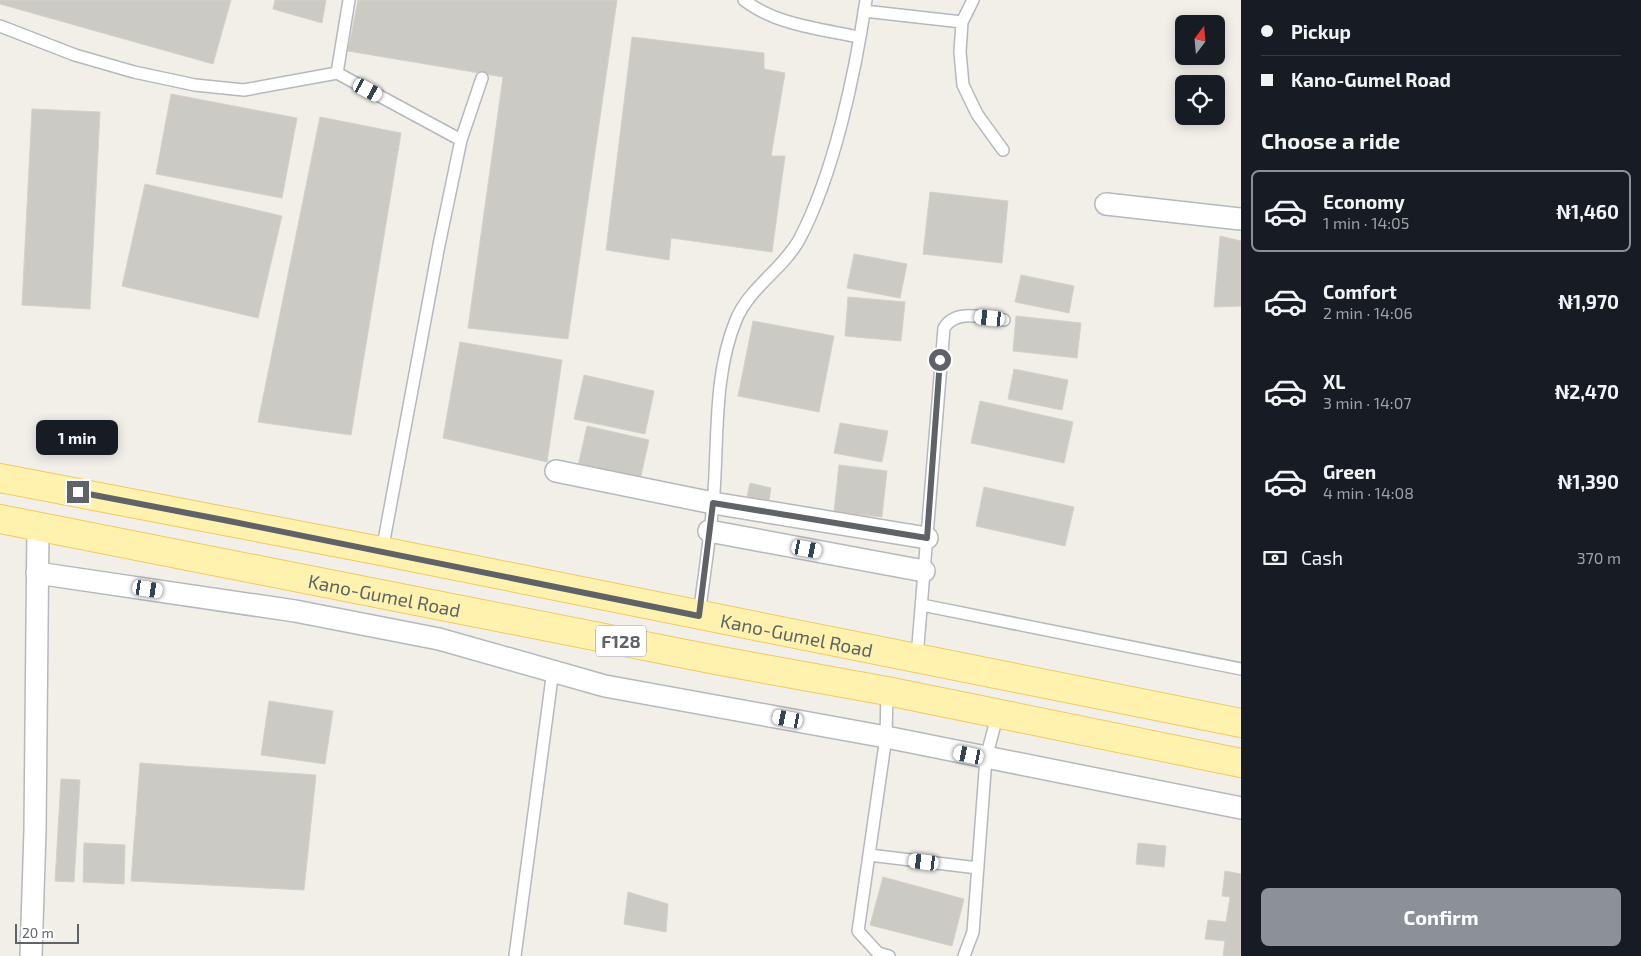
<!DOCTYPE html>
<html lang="en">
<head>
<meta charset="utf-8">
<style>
	:root { --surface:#171b24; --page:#20242c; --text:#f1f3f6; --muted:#9ea1a6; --line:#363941; --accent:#8c9099 }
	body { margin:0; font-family:"Exo 2",sans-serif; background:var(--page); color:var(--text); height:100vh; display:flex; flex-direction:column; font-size:19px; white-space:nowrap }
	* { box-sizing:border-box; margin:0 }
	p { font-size:16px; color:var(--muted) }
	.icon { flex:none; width:28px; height:28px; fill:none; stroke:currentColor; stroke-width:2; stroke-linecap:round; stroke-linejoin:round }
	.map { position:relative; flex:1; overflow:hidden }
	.details { display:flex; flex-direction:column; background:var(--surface); width:400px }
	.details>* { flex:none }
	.banner { display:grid; align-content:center; height:110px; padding:0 20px; background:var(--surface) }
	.needle { width:32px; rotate:16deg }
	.controls { position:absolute; left:1175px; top:15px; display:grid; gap:10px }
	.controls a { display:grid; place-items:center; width:50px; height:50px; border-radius:8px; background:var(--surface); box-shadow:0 2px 12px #0003; font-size:25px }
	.scale { position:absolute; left:15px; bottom:12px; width:64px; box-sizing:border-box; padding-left:5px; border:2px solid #5f6368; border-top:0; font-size:14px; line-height:18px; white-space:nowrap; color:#5f6368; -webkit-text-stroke:4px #fff; paint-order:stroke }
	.end { position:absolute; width:22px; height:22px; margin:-11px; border:6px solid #5f6368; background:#fff; box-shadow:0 0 0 2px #fff }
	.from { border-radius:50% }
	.bubble { position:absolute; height:35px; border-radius:8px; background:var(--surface); box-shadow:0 2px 12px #0003; font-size:16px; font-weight:700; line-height:35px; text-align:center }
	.car { position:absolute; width:15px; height:30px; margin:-15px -8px; border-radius:6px; box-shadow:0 0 4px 1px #0007; background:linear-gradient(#fff 24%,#345 0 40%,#fff 0 76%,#345 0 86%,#fff 0) }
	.banner b { display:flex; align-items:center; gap:18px; height:48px; font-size:19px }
	.banner b+b { border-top:1px solid var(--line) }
	.banner i { width:12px; height:12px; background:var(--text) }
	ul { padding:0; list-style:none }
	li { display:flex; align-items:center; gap:15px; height:82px; margin:0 10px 8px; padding:0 10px; border:2px solid transparent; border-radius:8px }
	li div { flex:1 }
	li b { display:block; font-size:19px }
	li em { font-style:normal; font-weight:700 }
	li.selected { border-color:var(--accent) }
	li>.icon { width:45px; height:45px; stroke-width:1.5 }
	h2 { padding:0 20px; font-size:22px; line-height:60px }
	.pay { display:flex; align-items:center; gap:12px; height:55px; padding:0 20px; font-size:19px }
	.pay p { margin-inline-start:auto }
	.button { display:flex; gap:10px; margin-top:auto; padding:10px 20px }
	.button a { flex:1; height:58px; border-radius:8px; background:var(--accent); color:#fff; font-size:20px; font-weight:700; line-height:58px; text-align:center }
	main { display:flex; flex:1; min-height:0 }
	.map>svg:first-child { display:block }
	.building { fill:#cccac5; stroke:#d6d1c6 }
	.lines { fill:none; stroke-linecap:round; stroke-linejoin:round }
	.lane-casing { stroke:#b5b8bc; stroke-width:14 }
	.street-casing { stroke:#b5b8bc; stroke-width:24 }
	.primary-casing { stroke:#f2c960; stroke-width:30 }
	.lane { stroke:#fff; stroke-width:11 }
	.street { stroke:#fff; stroke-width:21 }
	.primary { stroke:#fff2af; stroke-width:28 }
	.route { stroke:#5f6368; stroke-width:6 }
	.labels { text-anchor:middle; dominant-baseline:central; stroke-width:4.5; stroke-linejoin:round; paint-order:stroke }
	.shield { fill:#fff; stroke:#8f9295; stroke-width:1 }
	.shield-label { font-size:18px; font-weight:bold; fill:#5f6368 }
	.street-label { font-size:19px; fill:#5f6368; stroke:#fff }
</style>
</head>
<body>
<main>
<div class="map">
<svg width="1241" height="956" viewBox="0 0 1241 956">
	<rect width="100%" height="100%" fill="#f1efe8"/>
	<path class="building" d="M0,0H231L213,64L0,4Z
		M275,0H326L322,23L273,9Z
		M358,0H617L568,339L468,328L503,77L348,51Z
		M632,37L764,53V69L785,73L771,156H785L772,252L671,238L669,260L606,250Z
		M171,94L297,118L282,198L156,174Z
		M32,109L100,112L90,309L22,305Z
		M320,117L401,133L351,435L258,422Z
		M145,184L282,216L258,318L122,286Z
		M930,192L1008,201L1002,263L923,254Z
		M1220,236L1241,241V306L1214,307Z
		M854,254L907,264L900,298L847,288Z
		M1021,275L1074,286L1069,313L1015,302Z
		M848,297L905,302L901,341L845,336Z
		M1016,316L1081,323L1077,358L1013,351Z
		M753,321L834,336L819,412L738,396Z
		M460,342L562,360L547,462L443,438Z
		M1014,369L1068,380L1062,410L1008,399Z
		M584,375L654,391L645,434L574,419Z
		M980,401L1073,422L1064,463L971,443Z
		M840,423L888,431L882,462L834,453Z
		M587,426L649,440L640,480L578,466Z
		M839,465L887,471L882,517L834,512Z
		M750,483L771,488L768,506L746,502Z
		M984,487L1074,507L1065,546L976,526Z
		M269,701L333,711L325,764L261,755Z
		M140,763L316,775L304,890L131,881Z
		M61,779L80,780L74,882L55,881Z
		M84,843L125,845L124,884L83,882Z
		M1138,843L1166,846L1164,867L1136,864Z
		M1225,871L1241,874V956H1223L1225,941L1205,939L1208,920L1226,922L1230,897L1222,896Z
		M883,877L964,899L952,946L870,925Z
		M628,892L668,904L666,932L624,924Z"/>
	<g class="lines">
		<g class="lane-casing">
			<path id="lane" d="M744,0C776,25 821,29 859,37
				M973,0L962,22L960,52L963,85L977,114L1003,150
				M864,11L962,22
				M0,26L75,55L134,72L195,85L244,90L337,73L461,140
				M337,73L349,0
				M382,551L439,245L461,140L482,78
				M922,605L1241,669
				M699,616C704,575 711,533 714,492C718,435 714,373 736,320C749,288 782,270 799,240C834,174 855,74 866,0
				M917,657L944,328C956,308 984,318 1004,320
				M887,691L886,737L858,931L878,953L889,956
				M869,855L978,868
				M515,956L553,670
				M964,956L973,932L986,758L998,713"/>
		</g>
		<g class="street-casing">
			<path id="street" d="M1106,204L1241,219
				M556,471L713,503L927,538
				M709,531L924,571
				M37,573L295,611L439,639L605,686L886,737L1241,808
				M31,956L35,830L38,526"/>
		</g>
		<g class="primary-casing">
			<g id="primary">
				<path id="s1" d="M0,478C127,503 254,526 381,551C668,607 954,668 1241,723"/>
				<path id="s2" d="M0,519L721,661L887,691L1241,763"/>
			</g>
		</g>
		<use href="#lane" class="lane"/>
		<use href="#street" class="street"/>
		<use href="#primary" class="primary"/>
	</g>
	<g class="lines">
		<path class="route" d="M78,492L229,521L699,616L713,503L927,538L940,360"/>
	</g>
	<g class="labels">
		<rect class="shield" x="596" y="625.5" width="50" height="31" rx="4"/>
		<g class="shield-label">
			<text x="621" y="641">F128</text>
		</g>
		<g class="street-label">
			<text stroke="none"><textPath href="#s2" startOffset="392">Kano-Gumel Road</textPath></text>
			<text stroke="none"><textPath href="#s1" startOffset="812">Kano-Gumel Road</textPath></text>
		</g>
	</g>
</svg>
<div class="controls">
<a><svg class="needle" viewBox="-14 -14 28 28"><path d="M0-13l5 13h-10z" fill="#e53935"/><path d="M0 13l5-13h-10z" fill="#9ea1a6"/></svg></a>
<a><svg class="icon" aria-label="locate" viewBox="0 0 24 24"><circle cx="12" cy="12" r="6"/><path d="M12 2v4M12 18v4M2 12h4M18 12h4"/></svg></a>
</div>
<div class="scale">20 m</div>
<i class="end from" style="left:940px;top:360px"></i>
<i class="end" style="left:78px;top:492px"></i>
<div class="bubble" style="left:36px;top:420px;width:82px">1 min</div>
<i class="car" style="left:368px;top:90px;rotate:118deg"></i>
<i class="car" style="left:990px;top:318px;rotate:276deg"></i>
<i class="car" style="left:807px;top:549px;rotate:101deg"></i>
<i class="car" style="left:148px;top:589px;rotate:99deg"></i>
<i class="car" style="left:788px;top:719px;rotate:281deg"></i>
<i class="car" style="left:969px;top:755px;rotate:282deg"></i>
<i class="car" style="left:924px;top:862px;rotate:277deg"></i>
</div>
<section class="details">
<div class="banner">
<b><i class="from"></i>Pickup</b>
<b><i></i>Kano-Gumel Road</b>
</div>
<h2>Choose a ride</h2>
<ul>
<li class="selected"><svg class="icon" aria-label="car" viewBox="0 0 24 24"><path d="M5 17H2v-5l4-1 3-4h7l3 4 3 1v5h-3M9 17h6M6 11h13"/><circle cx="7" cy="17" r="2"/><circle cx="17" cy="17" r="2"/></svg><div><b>Economy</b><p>1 min · 14:05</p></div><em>₦1,460</em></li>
<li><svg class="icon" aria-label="car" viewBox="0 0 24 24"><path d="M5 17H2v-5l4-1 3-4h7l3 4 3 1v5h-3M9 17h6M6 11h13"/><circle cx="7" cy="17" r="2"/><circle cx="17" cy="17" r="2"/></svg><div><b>Comfort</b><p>2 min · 14:06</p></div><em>₦1,970</em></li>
<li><svg class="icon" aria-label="car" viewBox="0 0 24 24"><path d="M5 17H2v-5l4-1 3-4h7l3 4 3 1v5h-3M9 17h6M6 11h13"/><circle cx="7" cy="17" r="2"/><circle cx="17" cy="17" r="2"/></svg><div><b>XL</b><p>3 min · 14:07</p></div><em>₦2,470</em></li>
<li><svg class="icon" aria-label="car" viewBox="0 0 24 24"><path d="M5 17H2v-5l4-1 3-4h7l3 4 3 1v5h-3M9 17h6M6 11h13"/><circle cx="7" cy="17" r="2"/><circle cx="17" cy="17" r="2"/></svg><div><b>Green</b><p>4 min · 14:08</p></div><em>₦1,390</em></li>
</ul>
<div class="pay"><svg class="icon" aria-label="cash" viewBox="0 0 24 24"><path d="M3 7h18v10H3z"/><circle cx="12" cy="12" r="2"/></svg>Cash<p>370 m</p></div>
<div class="button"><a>Confirm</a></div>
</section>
</main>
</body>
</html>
